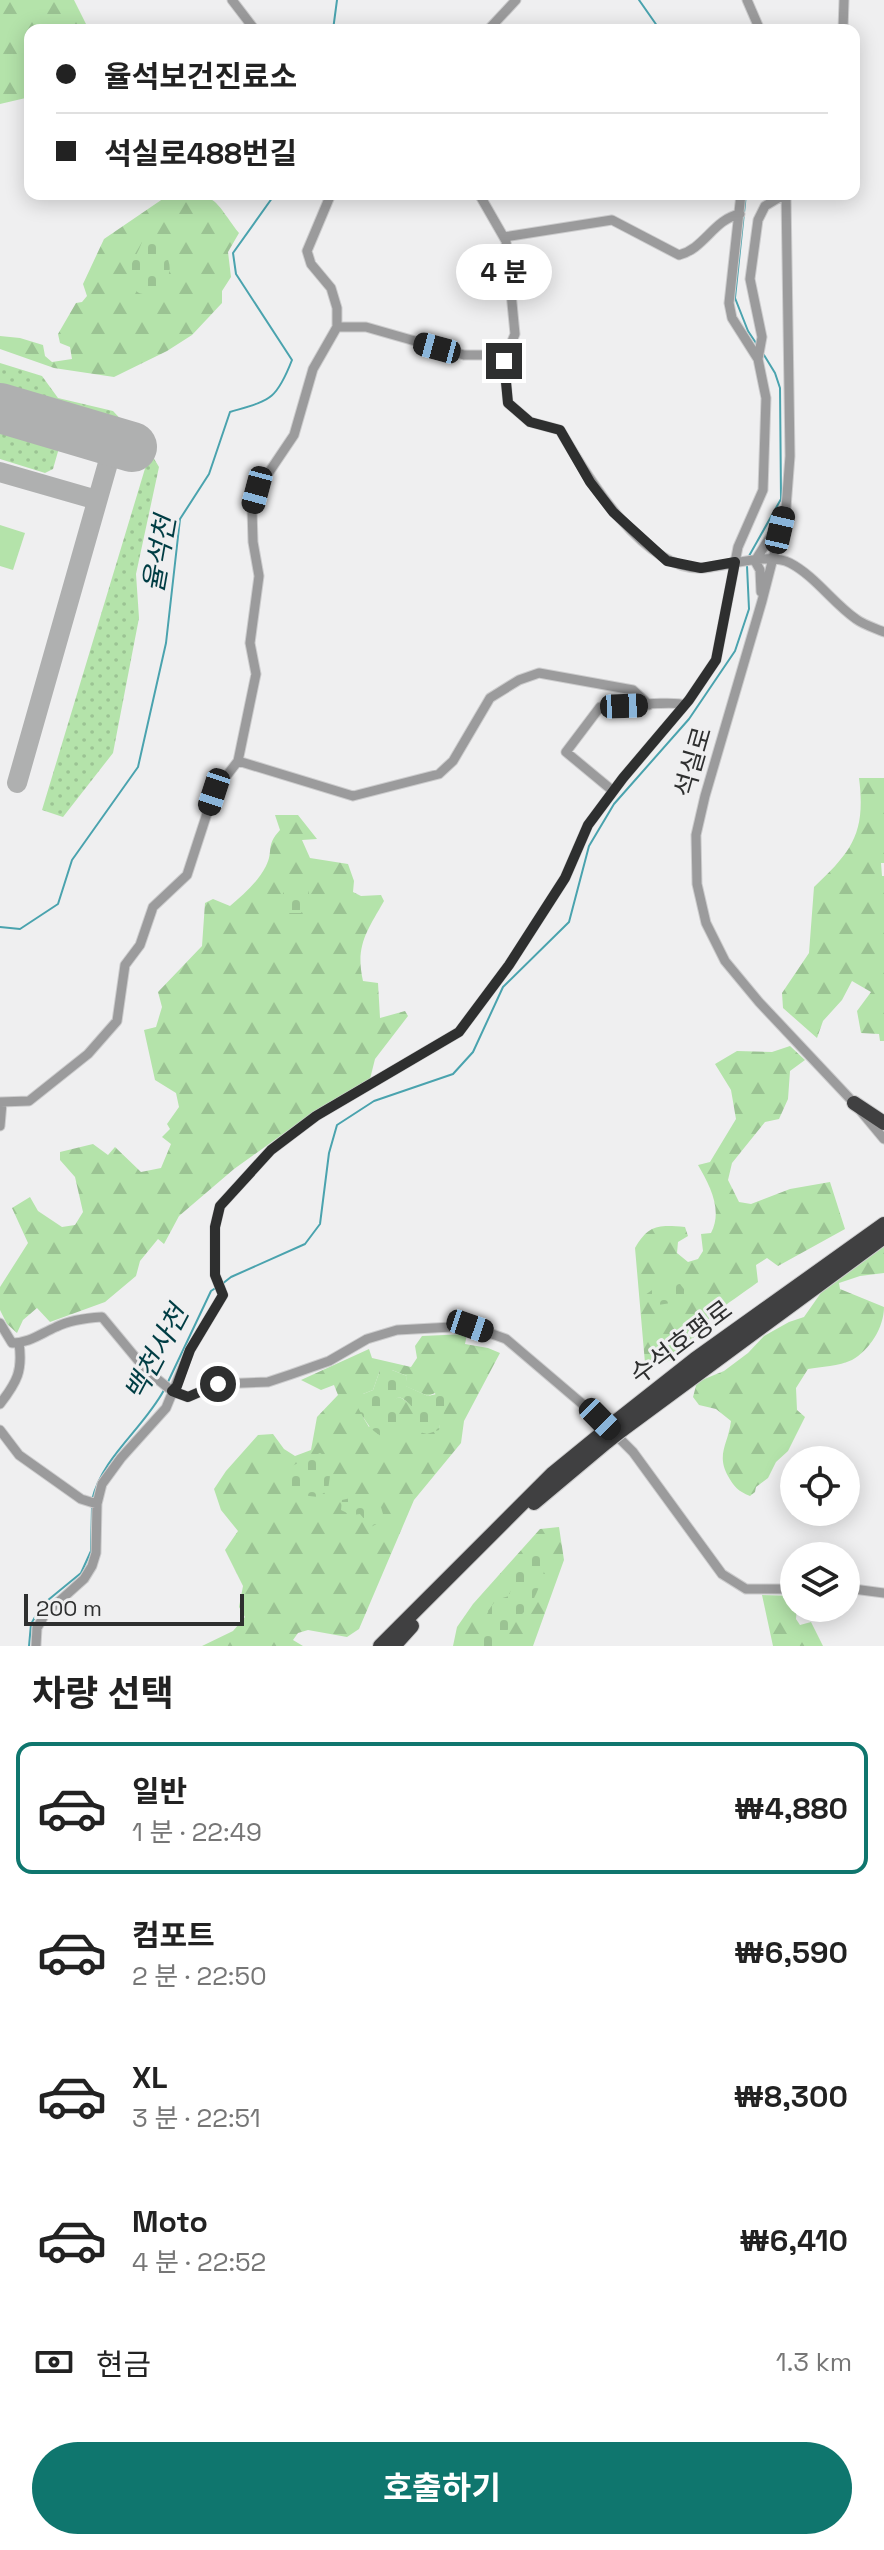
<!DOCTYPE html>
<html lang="ko">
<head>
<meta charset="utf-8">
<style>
	:root { --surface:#fff; --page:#f2f2f2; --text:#222; --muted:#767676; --line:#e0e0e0; --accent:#0f766e }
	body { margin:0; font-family:"Space Grotesk","Noto Sans KR",sans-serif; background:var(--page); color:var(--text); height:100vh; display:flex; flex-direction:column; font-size:30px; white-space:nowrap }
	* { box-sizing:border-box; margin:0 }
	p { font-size:26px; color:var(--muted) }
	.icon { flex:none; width:44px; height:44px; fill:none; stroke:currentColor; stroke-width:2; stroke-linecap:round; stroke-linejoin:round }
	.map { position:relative; height:1646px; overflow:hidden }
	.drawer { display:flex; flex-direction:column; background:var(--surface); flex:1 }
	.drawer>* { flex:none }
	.banner { position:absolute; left:24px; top:24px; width:836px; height:176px; border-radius:16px; box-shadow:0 4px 20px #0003; display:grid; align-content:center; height:176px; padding:0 32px; background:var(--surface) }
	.controls { position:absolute; left:780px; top:1446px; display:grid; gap:16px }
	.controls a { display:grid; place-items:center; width:80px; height:80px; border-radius:50%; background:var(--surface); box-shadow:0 4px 20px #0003; font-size:40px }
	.scale { position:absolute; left:24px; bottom:20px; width:220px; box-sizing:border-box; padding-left:8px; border:4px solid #2e2f2f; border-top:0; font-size:22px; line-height:28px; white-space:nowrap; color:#2e2f2f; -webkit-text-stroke:6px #efeff0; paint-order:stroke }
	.end { position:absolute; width:36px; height:36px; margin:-18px; border:10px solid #2e2f2f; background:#fff; box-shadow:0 0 0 4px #fff }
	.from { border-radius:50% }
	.bubble { position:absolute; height:56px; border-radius:28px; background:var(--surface); box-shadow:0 4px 20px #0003; font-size:26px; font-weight:700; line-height:56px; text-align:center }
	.car { position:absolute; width:24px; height:48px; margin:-24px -12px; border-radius:10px; box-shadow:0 0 6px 2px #0007; background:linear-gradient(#222 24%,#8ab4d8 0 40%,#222 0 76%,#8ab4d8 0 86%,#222 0) }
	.banner b { display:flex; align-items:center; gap:28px; height:76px; font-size:30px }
	.banner b+b { border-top:2px solid var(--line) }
	.banner i { width:20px; height:20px; background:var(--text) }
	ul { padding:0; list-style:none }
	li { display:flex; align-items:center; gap:24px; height:132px; margin:0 16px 12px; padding:0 16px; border:4px solid transparent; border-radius:16px }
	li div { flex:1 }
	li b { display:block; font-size:30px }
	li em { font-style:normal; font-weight:700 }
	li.current { border-color:var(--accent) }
	li>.icon { width:72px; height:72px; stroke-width:1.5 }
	h2 { padding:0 32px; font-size:36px; line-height:96px }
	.pay { display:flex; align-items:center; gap:20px; height:88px; padding:0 32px; font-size:30px }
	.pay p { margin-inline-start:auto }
	.button { display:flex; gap:16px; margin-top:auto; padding:16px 32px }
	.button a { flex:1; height:92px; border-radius:48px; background:var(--accent); color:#fff; font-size:32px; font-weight:700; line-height:92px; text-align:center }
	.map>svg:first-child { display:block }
	.grass { fill:url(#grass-dots) }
	.forest { fill:url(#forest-firs); fill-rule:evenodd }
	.cemetery { fill:url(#cemetery-stones) }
	.pitch { fill:#b4e3aa }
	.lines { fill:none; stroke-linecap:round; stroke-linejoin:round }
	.stream { stroke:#4aa3ae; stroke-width:2 }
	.taxiway { stroke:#afb0b0; stroke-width:20 }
	.runway { stroke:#afb0b0; stroke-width:50 }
	.minor-casing { stroke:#cccccd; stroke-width:11 }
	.highway-casing { stroke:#cccccd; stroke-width:16 }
	.minor { stroke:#9b9b9c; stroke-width:9 }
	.highway { stroke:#404041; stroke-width:14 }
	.highway-bridge-casing { stroke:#cccccd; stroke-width:16; stroke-linecap:butt }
	.highway-bridge { stroke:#404041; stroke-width:14 }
	.route { stroke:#2e2f2f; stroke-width:10 }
	.labels { text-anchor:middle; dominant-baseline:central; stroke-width:6; stroke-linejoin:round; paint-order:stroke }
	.street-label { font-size:26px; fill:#2e2f2f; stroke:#efeff0 }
	.water-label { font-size:28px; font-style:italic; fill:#003d44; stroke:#efeff0 }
</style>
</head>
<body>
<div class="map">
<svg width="884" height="1646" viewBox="0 0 884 1646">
	<defs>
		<pattern id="grass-dots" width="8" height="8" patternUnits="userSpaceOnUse" patternTransform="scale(2)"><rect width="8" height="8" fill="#b4e3aa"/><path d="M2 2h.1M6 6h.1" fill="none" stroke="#9bc393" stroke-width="1.8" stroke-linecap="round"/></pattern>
		<pattern id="forest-firs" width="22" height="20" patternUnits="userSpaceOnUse" patternTransform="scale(2)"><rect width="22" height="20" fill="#b4e3aa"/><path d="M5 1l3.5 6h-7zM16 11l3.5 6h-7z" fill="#9bc393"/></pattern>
		<pattern id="cemetery-stones" width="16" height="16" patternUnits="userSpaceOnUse" patternTransform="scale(2)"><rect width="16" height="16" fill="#b4e3aa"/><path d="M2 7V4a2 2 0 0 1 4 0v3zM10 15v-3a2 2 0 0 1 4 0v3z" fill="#9bc393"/></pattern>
	</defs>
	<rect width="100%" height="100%" fill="#efeff0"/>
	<path class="grass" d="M0,363L42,376L58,398L113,411L147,447L159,467L136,574L139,618L113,753L63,817L42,810L150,452L126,428L0,391Z
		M0,425L55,442L59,448L53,469L45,473L0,459Z"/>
	<path class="forest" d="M0,0H74L89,30H30V97L0,104Z
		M170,194C218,194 211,196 239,233L228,252L231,277L222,291V303L192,335L167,351L114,377L54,368L0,349V336L20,338L43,345L45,356L52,362L72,359L70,347L60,343L58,334L76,303L82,302L87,296L83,284L104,239Z
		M859,778H884V863H881L882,876H884V1041H880L879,1034L861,1033L857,1011L871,992L852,981L842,1000L823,1021L817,1038L783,1008L782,993L809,953L814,887C852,851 866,833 859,778Z
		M275,815H298L317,839L302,840L310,858L348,864L354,881L353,892L361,896L381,895L384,901C367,931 355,946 363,981L378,983L380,1018L405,1011L408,1016L375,1059L369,1083L308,1116L234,1169L179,1216L164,1244L158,1239L140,1261L136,1276L105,1302L50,1322L37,1308L23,1320L17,1333L7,1324L0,1310V1287L28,1243L12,1208L30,1197L38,1211L62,1227L75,1225L83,1212L75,1177L60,1160V1152L93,1144L108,1155L115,1147L141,1172L161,1168L171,1144L162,1137L170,1129L167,1124L179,1107L176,1093L155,1080L144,1030L156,1027L162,1007L158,992L202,946L205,903L213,899L230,906C243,895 258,882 266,866C274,851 265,846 280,830Z
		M790,1046L805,1060L790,1071L788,1099L779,1119L765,1122L732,1163L728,1180L739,1202L751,1204L790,1189L830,1182L845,1229L778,1266L767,1258L756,1265L758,1282C743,1293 726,1304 712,1316C683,1341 693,1365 645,1363L635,1248C649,1224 659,1225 685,1227L688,1236L678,1242L677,1253L688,1262L698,1259L703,1251L701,1234L711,1233C723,1210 710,1186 698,1165L710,1162L736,1119L731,1090L715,1064L737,1051L772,1052Z
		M884,1244V1273L860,1276L839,1283L840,1289L884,1307C884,1327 870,1350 852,1360C839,1366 821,1367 808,1369L796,1388L797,1410L805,1417L788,1451L776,1462L768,1478L756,1487L755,1492L750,1496C738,1491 734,1487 728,1476C716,1454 728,1445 731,1421L716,1409L699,1405L693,1397L697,1382L724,1371L748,1353L764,1336L789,1322L804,1317L825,1287Z
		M467,1334L465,1344L488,1348L500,1353L464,1421L461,1443L414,1500L359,1629L347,1637L308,1630L298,1633L293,1640L303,1646H202L233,1631L245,1617L239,1607L243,1586L225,1550L238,1531L221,1510L214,1489L226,1471L258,1435L273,1434L284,1449L295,1456L311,1450L317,1417L338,1395L334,1385L321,1390L301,1380L369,1349L372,1358L411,1367L417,1358L415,1346L422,1336ZM380,1370H392L407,1376L405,1386L428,1396L435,1393L441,1414L439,1429C427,1420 411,1402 399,1397L390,1401L369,1427L363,1417V1394L373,1390Z
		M559,1527L564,1560L533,1646H453L457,1627L473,1604L540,1529Z
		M762,1595L794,1596V1608H797L796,1619L800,1625L811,1622L823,1646H773Z"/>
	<path class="cemetery" d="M149,238C174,258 178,274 152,296L138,293C121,269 133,266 142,242Z
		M304,884C313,895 309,903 301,913H288L278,902L284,892Z
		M677,1280L687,1293L685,1301L651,1306L645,1295L665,1281Z
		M380,1370H392L407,1376L406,1386L428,1396L445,1392L449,1398C446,1410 441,1417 439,1430L427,1434L416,1431C416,1414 415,1404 399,1397L391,1402L397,1411L398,1428L390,1439C371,1435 365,1420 356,1404L363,1394L373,1390Z
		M320,1453L329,1458L330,1476L328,1490L318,1497L301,1495L283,1477L294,1465Z
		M355,1497L361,1502L380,1504L383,1514L380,1522L371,1527L360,1514L351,1515L341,1510L342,1500Z
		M541,1544L548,1556C544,1572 540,1590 530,1605C519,1619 504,1630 497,1646H477V1640L488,1633L493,1624L488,1611L496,1600L509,1596C512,1587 512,1584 513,1575C514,1565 525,1553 531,1545Z"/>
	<path class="pitch" d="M0,525L25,533L13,570L0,566Z"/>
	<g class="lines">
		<path class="stream" d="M639,0L660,30
			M333,30L337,0
			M746,194L735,298L748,331L756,343
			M749,556L781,499L780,388L775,373L764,355
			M0,927L20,929L58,904L72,860L138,767L166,643L180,519L209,474L230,412C270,400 276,401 292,360L236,274L233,253L275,194
			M222,1284L231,1277L305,1244L320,1224L329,1153L337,1125L374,1101L453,1074L473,1052L503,987L569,922L589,846L614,804L689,719L735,651L749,609L747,566
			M167,1384L211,1291L217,1287
			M92,1500C102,1457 143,1429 164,1390
			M29,1646L31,1624L42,1605L81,1573L91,1551L92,1507"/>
		<path class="taxiway" d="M0,472L97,500
			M17,783L114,442"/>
		<path class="runway" d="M0,408L132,447"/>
		<g class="minor-casing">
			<path id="minor" d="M232,0L255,30
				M747,0L760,30
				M488,30L516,0
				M843,30L844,0
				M479,194L506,241L515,334L504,361L508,403L530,422L560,430C586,475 645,574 705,568C728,566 769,552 790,563C815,576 833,603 856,619C864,625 875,628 884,632
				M741,194L729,303L732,318L758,359
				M786,194L790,456L786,508L762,601L705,796L696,835L697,884L706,923L725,961L759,1002L854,1103L884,1139
				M504,237L612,220L679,255C704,249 714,219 740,214
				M337,327H366L464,355H506
				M755,561L779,523
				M755,561L760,570L761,592
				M238,761L353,796L439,774L453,761L490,698L519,680L539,673L633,690L649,705
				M613,791L566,752L600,707C616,707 674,700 684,705
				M0,1102L29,1101L88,1054L117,1021L125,965L140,945L153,907L187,875L214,792L238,761L256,674L250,643L259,576L253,542L252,509L257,490L294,435L313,369L337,327V308L331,288L311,264L307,251L331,194
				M0,1126L2,1103
				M0,1323L12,1343C29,1343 40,1334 56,1327C70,1320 86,1318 102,1317L146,1370L172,1391
				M172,1391L188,1397L218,1384L268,1382L292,1374L329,1361L367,1339L397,1330L470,1326L506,1339L600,1419L633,1452L722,1574L746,1589H794
				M0,1404C17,1382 23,1371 19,1343
				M0,1430L19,1455L81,1499L97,1504
				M846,1588L884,1593
				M36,1646L37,1628L45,1614L84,1579L92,1566L96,1553L97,1504L102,1484L121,1458L166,1408L190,1350L223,1295L215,1275V1227L220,1206L271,1150L316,1116L459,1032L509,965L565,878L588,825L623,778L689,700L716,660L738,547L763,490L766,398L758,359L762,337L750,279L758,220L765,206L785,194"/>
		</g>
		<g class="highway-casing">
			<path id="highway" d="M854,1103L884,1123
				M615,1422L695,1359L884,1224
				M622,1430L884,1237
				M534,1503L608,1441
				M380,1646L552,1474L601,1434
				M394,1646L412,1626"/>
		</g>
		<use href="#minor" class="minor"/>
		<use href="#highway" class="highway"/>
		<g class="highway-bridge-casing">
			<path id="highway-bridge" d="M601,1434L615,1422
				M608,1441L622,1430"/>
		</g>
		<use href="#highway-bridge" class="highway-bridge"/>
	</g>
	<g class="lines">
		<path class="route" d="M218,1384L188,1397L172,1391L177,1386L190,1350L223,1295L215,1275V1227L220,1206L271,1150L316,1116L459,1032L509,965L565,878L588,825L623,778L689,700L716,660L735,562L701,568L667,561L613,512L590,482L560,430L530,422L508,403L504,361"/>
	</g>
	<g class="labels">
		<g class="street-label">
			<text transform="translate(693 762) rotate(-74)">석실로</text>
			<text transform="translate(681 1342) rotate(-37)">수석호평로</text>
		</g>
		<g class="water-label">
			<text transform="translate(159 554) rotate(-80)">율석천</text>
			<text transform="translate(156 1353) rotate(-62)">백천사천</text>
		</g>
	</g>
</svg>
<div class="controls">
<a><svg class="icon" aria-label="locate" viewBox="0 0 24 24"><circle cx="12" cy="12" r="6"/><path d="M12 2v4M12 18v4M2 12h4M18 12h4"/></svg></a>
<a><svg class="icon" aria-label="layers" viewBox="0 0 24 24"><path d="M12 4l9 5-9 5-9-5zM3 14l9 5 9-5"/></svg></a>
</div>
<div class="scale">200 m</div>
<i class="end from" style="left:218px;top:1384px"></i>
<i class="end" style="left:504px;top:361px"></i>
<div class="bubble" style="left:456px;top:244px;width:96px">4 분</div>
<i class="car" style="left:437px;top:348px;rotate:285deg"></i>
<i class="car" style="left:257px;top:490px;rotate:195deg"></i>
<i class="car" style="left:780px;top:530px;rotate:13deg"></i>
<i class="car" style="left:624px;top:706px;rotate:88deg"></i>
<i class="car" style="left:214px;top:792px;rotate:198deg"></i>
<i class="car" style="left:470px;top:1326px;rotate:109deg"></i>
<i class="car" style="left:600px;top:1419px;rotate:135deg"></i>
<div class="banner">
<b><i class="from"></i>율석보건진료소</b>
<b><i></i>석실로488번길</b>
</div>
</div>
<section class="drawer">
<h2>차량 선택</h2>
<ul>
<li class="current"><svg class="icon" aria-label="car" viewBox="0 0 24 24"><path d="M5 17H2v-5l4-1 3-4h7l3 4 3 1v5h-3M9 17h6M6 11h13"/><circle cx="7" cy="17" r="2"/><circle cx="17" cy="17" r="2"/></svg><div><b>일반</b><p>1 분 · 22:49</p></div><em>₩4,880</em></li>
<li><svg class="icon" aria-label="car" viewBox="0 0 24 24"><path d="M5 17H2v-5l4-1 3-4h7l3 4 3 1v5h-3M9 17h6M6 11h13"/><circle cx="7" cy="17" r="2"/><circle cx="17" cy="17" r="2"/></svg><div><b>컴포트</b><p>2 분 · 22:50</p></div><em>₩6,590</em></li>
<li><svg class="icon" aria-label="car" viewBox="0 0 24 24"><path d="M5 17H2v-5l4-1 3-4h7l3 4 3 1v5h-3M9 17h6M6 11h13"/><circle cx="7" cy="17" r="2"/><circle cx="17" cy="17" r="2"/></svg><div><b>XL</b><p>3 분 · 22:51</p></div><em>₩8,300</em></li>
<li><svg class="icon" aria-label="car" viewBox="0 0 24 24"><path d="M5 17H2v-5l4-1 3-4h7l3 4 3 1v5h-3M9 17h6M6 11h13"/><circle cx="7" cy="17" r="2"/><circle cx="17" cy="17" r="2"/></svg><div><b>Moto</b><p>4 분 · 22:52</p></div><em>₩6,410</em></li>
</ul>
<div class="pay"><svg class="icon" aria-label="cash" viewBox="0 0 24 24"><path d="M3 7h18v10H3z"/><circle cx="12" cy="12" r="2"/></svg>현금<p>1.3 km</p></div>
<div class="button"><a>호출하기</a></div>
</section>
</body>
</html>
